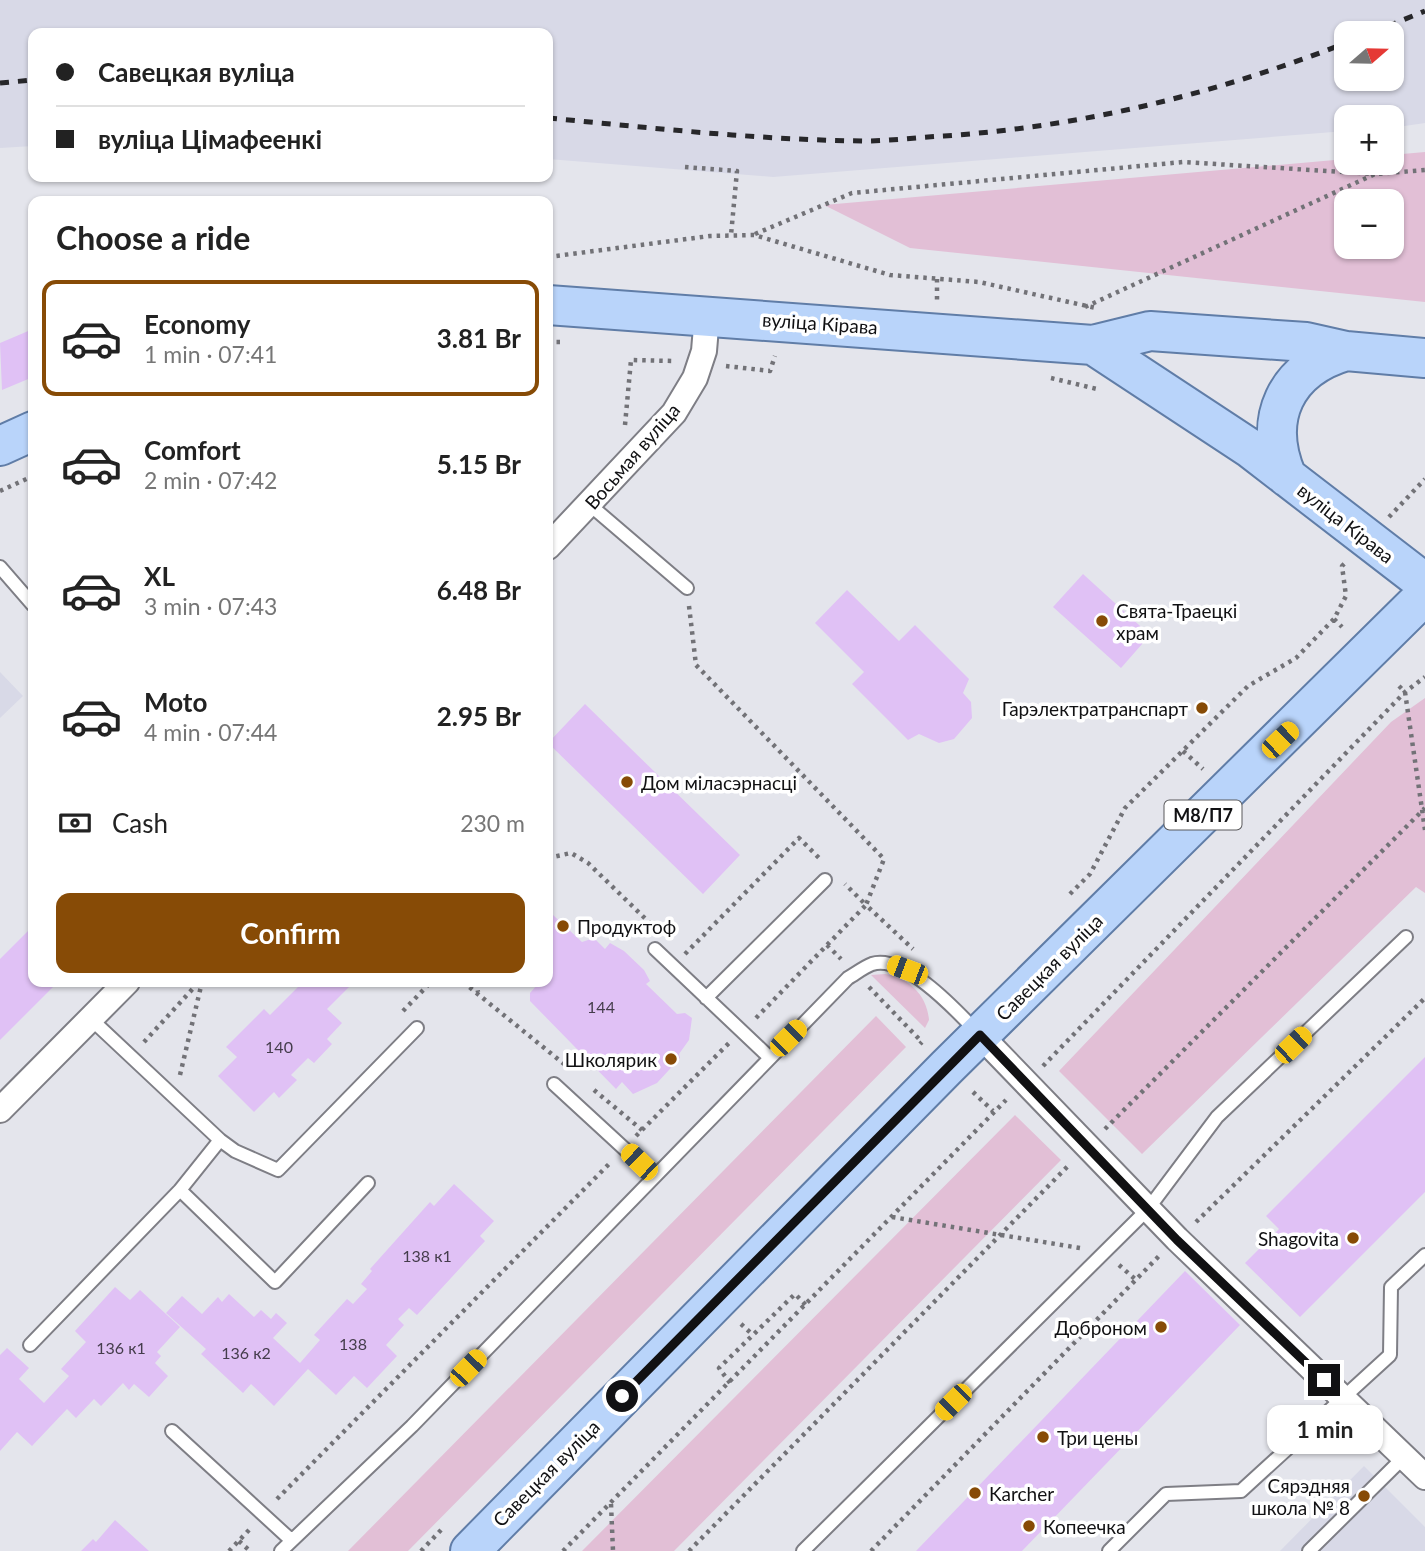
<!DOCTYPE html>
<html lang="en">
<head>
<meta charset="utf-8">
<style>
	:root { --surface:#fff; --page:#f2f2f2; --text:#222; --muted:#767676; --line:#e0e0e0; --accent:#874b06 }
	body { margin:0; font-family:Lato,sans-serif; background:var(--page); color:var(--text); height:100vh; display:flex; flex-direction:column; font-size:26px; white-space:nowrap }
	* { box-sizing:border-box; margin:0 }
	p { font-size:23px; color:var(--muted) }
	.icon { flex:none; width:38px; height:38px; fill:none; stroke:currentColor; stroke-width:2; stroke-linecap:round; stroke-linejoin:round }
	.map { position:relative; flex:1; overflow:hidden }
	.details { position:absolute; left:28px; top:196px; width:525px; height:791px; display:flex; flex-direction:column; background:var(--surface); border-radius:14px; box-shadow:0 2px 5px #0004 }
	.details>* { flex:none }
	.top-card { position:absolute; left:28px; top:28px; width:525px; height:154px; border-radius:14px; box-shadow:0 2px 5px #0004; display:grid; align-content:center; height:154px; padding:0 28px; background:var(--surface) }
	.needle { width:46px; rotate:70deg }
	.controls { position:absolute; left:1334px; top:21px; display:grid; gap:14px }
	.controls a { display:grid; place-items:center; width:70px; height:70px; border-radius:14px; background:var(--surface); box-shadow:0 2px 5px #0004; font-size:35px }
	.end { position:absolute; width:32px; height:32px; margin:-16px; border:9px solid #111113; background:#fff; box-shadow:0 0 0 4px #fff }
	.from { border-radius:50% }
	.bubble { position:absolute; height:49px; border-radius:14px; background:var(--surface); box-shadow:0 2px 5px #0004; font-size:23px; font-weight:700; line-height:49px; text-align:center }
	.car { position:absolute; width:21px; height:42px; margin:-21px -10px; border-radius:9px; box-shadow:0 0 5px 2px #0007; background:linear-gradient(#f5c518 24%,#345 0 40%,#f5c518 0 76%,#345 0 86%,#f5c518 0) }
	.top-card b { display:flex; align-items:center; gap:24px; height:66px; font-size:26px }
	.top-card b+b { border-top:2px solid var(--line) }
	.top-card i { width:18px; height:18px; background:var(--text) }
	ul { padding:0; list-style:none }
	li { display:flex; align-items:center; gap:21px; height:116px; margin:0 14px 10px; padding:0 14px; border:4px solid transparent; border-radius:14px }
	li div { flex:1 }
	li b { display:block; font-size:26px }
	li em { font-style:normal; font-weight:700 }
	li.active { border-color:var(--accent) }
	li>.icon { width:63px; height:63px; stroke-width:1.5 }
	h2 { padding:0 28px; font-size:32px; line-height:84px }
	.pay { display:flex; align-items:center; gap:18px; height:77px; padding:0 28px; font-size:26px }
	.pay p { margin-inline-start:auto }
	.button { display:flex; gap:14px; margin-top:auto; padding:14px 28px }
	.button a { flex:1; height:80px; border-radius:14px; background:var(--accent); color:#fff; font-size:28px; font-weight:700; line-height:80px; text-align:center }
	.map>svg:first-child { display:block }
	.built { fill:#d8d9e7; fill-rule:evenodd }
	.green { fill:#e2bfd6; fill-rule:evenodd }
	.building { fill:#e0c1f5 }
	.lines { fill:none; stroke-linecap:round; stroke-linejoin:round }
	.service-casing { stroke:#7e7e85; stroke-width:16 }
	.minor-casing { stroke:#7e7e85; stroke-width:28 }
	.primary-casing { stroke:#607da7; stroke-width:42 }
	.path { stroke:#727277; stroke-width:4.5; stroke-dasharray:3.5 5; stroke-linecap:butt }
	.service { stroke:#fff; stroke-width:12 }
	.minor { stroke:#fff; stroke-width:24 }
	.primary { stroke:#b9d4fa; stroke-width:38 }
	.rail { stroke:#27272a; stroke-width:5; stroke-dasharray:9 9; stroke-linecap:butt }
	.route { stroke:#111113; stroke-width:9 }
	.poi-dot { fill:#874b06; stroke:#fff; stroke-width:2.5 }
	.labels { text-anchor:middle; dominant-baseline:central; stroke-width:7; stroke-linejoin:round; paint-order:stroke }
	.number-label { font-size:16px; fill:#453d4c }
	.shield { fill:#fff; stroke:#58585a; stroke-width:2 }
	.shield-label { font-size:18px; font-weight:bold; fill:#111113 }
	.street-label { font-size:19px; fill:#111113; stroke:#fff }
	.poi-label { font-size:19px; fill:#111113; stroke:#fff; text-anchor:start }
</style>
</head>
<body>
<div class="map">
<svg width="1425" height="1551" viewBox="0 0 1425 1551">
	<rect width="100%" height="100%" fill="#e4e5ec"/>
	<path class="built" d="M0,0H1425V123L1391,128V117H1346V131L773,177L548,159V33H33V146L0,148ZM1346,33H1391V79H1346Z
		M0,672L23,696L0,718Z
		M1364,1466L1425,1527V1551H1280Z"/>
	<path class="green" d="M1425,152V302L910,248L824,205L1346,159V163H1391V155ZM1346,201H1391V247H1346Z
		M1425,698V893L1416,887L1142,1154L1059,1071L1391,722Z
		M885,974C909,978 927,995 929,1020L925,1028L871,975Z
		M876,1016L906,1047L408,1551H348Z
		M1015,1115L1061,1160L674,1551H582Z"/>
	<path class="building" d="M33,329V377L2,390L0,343Z
		M1083,574L1150,635L1121,668L1053,607Z
		M847,590L899,641L915,625L969,679L963,693L971,702L972,718L954,739L939,743L919,734L908,740L852,684L864,672L815,623Z
		M585,704L740,855L703,894L548,743Z
		M548,914L553,915L582,942L594,938L605,949L610,943L624,951L644,970L650,981L646,984L677,1014L685,1013L692,1018L689,1040L679,1054L680,1058L657,1083L633,1094L622,1082L616,1089L530,1001V993L537,985L533,982H548Z
		M33,926V982H58L0,1040V959Z
		M303,982H354L327,1009L342,1023L327,1039L332,1044L314,1063L308,1058L291,1075L297,1080L279,1098L274,1092L254,1112L218,1076L237,1057L226,1047L264,1009L270,1015Z
		M1425,1057V1192L1300,1317L1245,1263L1279,1229L1266,1216Z
		M454,1184L494,1221L480,1236L485,1241L417,1315L409,1308L398,1319L404,1325L386,1345L397,1356L367,1388L354,1376L336,1395L308,1369L274,1406L251,1384L243,1393L201,1354L206,1349L166,1313L182,1296L202,1314L218,1297L222,1302L229,1294L254,1317L261,1310L271,1319L276,1313L287,1323L273,1338L300,1363L320,1340L314,1335L347,1299L353,1304L367,1289L361,1284L372,1271L370,1269L430,1202L434,1206Z
		M1185,1271L1240,1325L1022,1551H916Z
		M115,1287L130,1300L140,1290L180,1327L157,1352L161,1356L155,1363L168,1376L149,1397L134,1384L129,1390L123,1383L101,1406L94,1399L76,1418L67,1409L32,1446L17,1432L0,1451V1355L7,1348L29,1368L19,1379L44,1403L69,1376L61,1369L86,1342L75,1331Z
		M115,1520L149,1551H81L93,1539L96,1542Z"/>
	<g class="lines">
		<g class="service-casing">
			<path id="service" d="M590,505L687,588
				M0,567L33,605
				M655,949L769,1057
				M706,998L825,880
				M91,1019L220,1140L235,1151L278,1170L417,1028
				M554,1084L654,1176
				M180,1190L275,1282L368,1183
				M30,1345L180,1190L220,1140
				M172,1431L291,1540
				M281,1551L412,1426L848,978C855,974 864,967 872,964C904,954 955,1009 976,1031
				M803,1551L1148,1209L1217,1117L1406,937
				M1109,1551L1166,1494L1241,1491L1390,1355L1391,1287L1425,1255
				M1309,1551L1405,1456"/>
		</g>
		<g class="minor-casing">
			<path id="minor" d="M548,547L674,413L695,378L704,351L707,315
				M980,1035L1177,1239L1425,1477
				M0,1110L127,982"/>
		</g>
		<g class="primary-casing">
			<path id="primary" d="M548,305L1093,345L1150,331L1306,342L1346,351L1425,358
				M1093,345L1251,449L1425,583
				M0,446L33,431
				M1287,477C1262,419 1285,369 1346,351
				M470,1551L947,1067L1425,595"/>
		</g>
		<path class="path" d="M685,167L737,171L731,235
			M755,234L852,193L1183,162L1375,174
			M548,257L710,236L754,235L890,275L979,282L1096,308
			M937,279V302
			M1085,307L1375,174L1425,170
			M548,342H561
			M726,366L770,371L775,356
			M1051,378L1097,389
			M625,425L631,360L675,361
			M0,491L33,476
			M1389,517L1425,479
			M689,606L696,665L884,859L866,905L845,884
			M1334,619L1342,627
			M1399,686L1405,692L1425,830
			M1183,751L1203,769
			M548,858L571,853L588,863L656,929
			M1070,894L1090,874L1125,808L1248,686L1296,658L1334,619L1346,596L1342,566L1345,563
			M827,945L841,959
			M685,954L799,838L821,860
			M463,982L564,1064
			M476,982L478,992
			M869,987L922,1042L920,1044
			M403,1011L431,982
			M756,1018L866,905L913,949
			M144,1042L199,982
			M1043,1066L1405,692L1425,677
			M180,1075L202,982
			M594,1090L642,1130
			M973,1092L993,1111
			M1105,1129L1425,808
			M636,1136L729,1043
			M892,1217L1080,1248
			M1196,1222L1425,998
			M1119,1265L1135,1279
			M741,1324L753,1335
			M730,1383L719,1368L795,1294L807,1306
			M277,1499L611,1162
			M611,1504L613,1551
			M239,1541L250,1551
			M229,1551L250,1529
			M421,1551L442,1529
			M563,1551L1006,1100
			M689,1551L1069,1165
			M871,1551L1159,1256"/>
		<use href="#service" class="service"/>
		<use href="#minor" class="minor"/>
		<use href="#primary" class="primary"/>
		<path class="rail" d="M1371,33L1425,11
			M0,83L33,80
			M548,118C653,128 759,140 865,141C891,141 918,137 944,136C1086,126 1214,94 1346,43"/>
	</g>
	<g class="lines">
		<path class="route" d="M622,1396L980,1035L1177,1240L1324,1380"/>
	</g>
	<g class="poi-dot">
		<circle cx="1102" cy="621" r="7"/>
		<circle cx="1202" cy="708" r="7"/>
		<circle cx="627" cy="782" r="7"/>
		<circle cx="563" cy="926" r="7"/>
		<circle cx="671" cy="1059" r="7"/>
		<circle cx="1353" cy="1238" r="7"/>
		<circle cx="1161" cy="1327" r="7"/>
		<circle cx="1043" cy="1437" r="7"/>
		<circle cx="975" cy="1493" r="7"/>
		<circle cx="1364" cy="1496" r="7"/>
		<circle cx="1029" cy="1526" r="7"/>
	</g>
	<g class="labels">
		<g class="number-label">
			<text x="601" y="1006">144</text>
			<text x="279" y="1046">140</text>
			<text x="427" y="1255">138 к1</text>
			<text x="353" y="1343">138</text>
			<text x="121" y="1347">136 к1</text>
			<text x="246" y="1352">136 к2</text>
		</g>
		<rect class="shield" x="1164.5" y="800.5" width="77" height="29" rx="5"/>
		<g class="shield-label">
			<text x="1203" y="815">М8/П7</text>
		</g>
		<g class="street-label">
			<text transform="translate(820 323) rotate(4)">вуліца Кірава</text>
			<text transform="translate(632 456) rotate(-49)">Восьмая вуліца</text>
			<text transform="translate(1346 523) rotate(38)">вуліца Кірава</text>
			<text transform="translate(1049 967) rotate(-45)">Савецкая вуліца</text>
			<text transform="translate(546 1473) rotate(-45)">Савецкая вуліца</text>
		</g>
		<g class="poi-label">
			<text x="1116" y="610">Свята-Траецкі<tspan x="1116" dy="22">храм</tspan></text>
			<text x="1188" y="708" text-anchor="end">Гарэлектратранспарт</text>
			<text x="641" y="782">Дом міласэрнасці</text>
			<text x="577" y="926">Продуктоф</text>
			<text x="657" y="1059" text-anchor="end">Школярик</text>
			<text x="1339" y="1238" text-anchor="end">Shagovita</text>
			<text x="1147" y="1327" text-anchor="end">Доброном</text>
			<text x="1057" y="1437">Три цены</text>
			<text x="1350" y="1485" text-anchor="end">Сярэдняя<tspan x="1350" dy="22">школа № 8</tspan></text>
			<text x="989" y="1493">Karcher</text>
			<text x="1043" y="1526">Копеечка</text>
		</g>
	</g>
</svg>
<div class="controls">
<a><svg class="needle" viewBox="-14 -14 28 28"><path d="M0-13l5 13h-10z" fill="#e53935"/><path d="M0 13l5-13h-10z" fill="#767676"/></svg></a>
<a>+</a>
<a>−</a>
</div>
<i class="end from" style="left:622px;top:1396px"></i>
<i class="end" style="left:1324px;top:1380px"></i>
<div class="bubble" style="left:1267px;top:1405px;width:116px">1 min</div>
<i class="car" style="left:1280px;top:740px;rotate:46deg"></i>
<i class="car" style="left:907px;top:970px;rotate:291deg"></i>
<i class="car" style="left:788px;top:1038px;rotate:45deg"></i>
<i class="car" style="left:1293px;top:1045px;rotate:46deg"></i>
<i class="car" style="left:639px;top:1162px;rotate:314deg"></i>
<i class="car" style="left:468px;top:1368px;rotate:44deg"></i>
<i class="car" style="left:953px;top:1402px;rotate:225deg"></i>
<div class="top-card">
<b><i class="from"></i>Савецкая вуліца</b>
<b><i></i>вуліца Цімафеенкі</b>
</div>
<section class="details">
<h2>Choose a ride</h2>
<ul>
<li class="active"><svg class="icon" aria-label="car" viewBox="0 0 24 24"><path d="M5 17H2v-5l4-1 3-4h7l3 4 3 1v5h-3M9 17h6M6 11h13"/><circle cx="7" cy="17" r="2"/><circle cx="17" cy="17" r="2"/></svg><div><b>Economy</b><p>1 min · 07:41</p></div><em>3.81 Br</em></li>
<li><svg class="icon" aria-label="car" viewBox="0 0 24 24"><path d="M5 17H2v-5l4-1 3-4h7l3 4 3 1v5h-3M9 17h6M6 11h13"/><circle cx="7" cy="17" r="2"/><circle cx="17" cy="17" r="2"/></svg><div><b>Comfort</b><p>2 min · 07:42</p></div><em>5.15 Br</em></li>
<li><svg class="icon" aria-label="car" viewBox="0 0 24 24"><path d="M5 17H2v-5l4-1 3-4h7l3 4 3 1v5h-3M9 17h6M6 11h13"/><circle cx="7" cy="17" r="2"/><circle cx="17" cy="17" r="2"/></svg><div><b>XL</b><p>3 min · 07:43</p></div><em>6.48 Br</em></li>
<li><svg class="icon" aria-label="car" viewBox="0 0 24 24"><path d="M5 17H2v-5l4-1 3-4h7l3 4 3 1v5h-3M9 17h6M6 11h13"/><circle cx="7" cy="17" r="2"/><circle cx="17" cy="17" r="2"/></svg><div><b>Moto</b><p>4 min · 07:44</p></div><em>2.95 Br</em></li>
</ul>
<div class="pay"><svg class="icon" aria-label="cash" viewBox="0 0 24 24"><path d="M3 7h18v10H3z"/><circle cx="12" cy="12" r="2"/></svg>Cash<p>230 m</p></div>
<div class="button"><a>Confirm</a></div>
</section>
</div>
</body>
</html>
